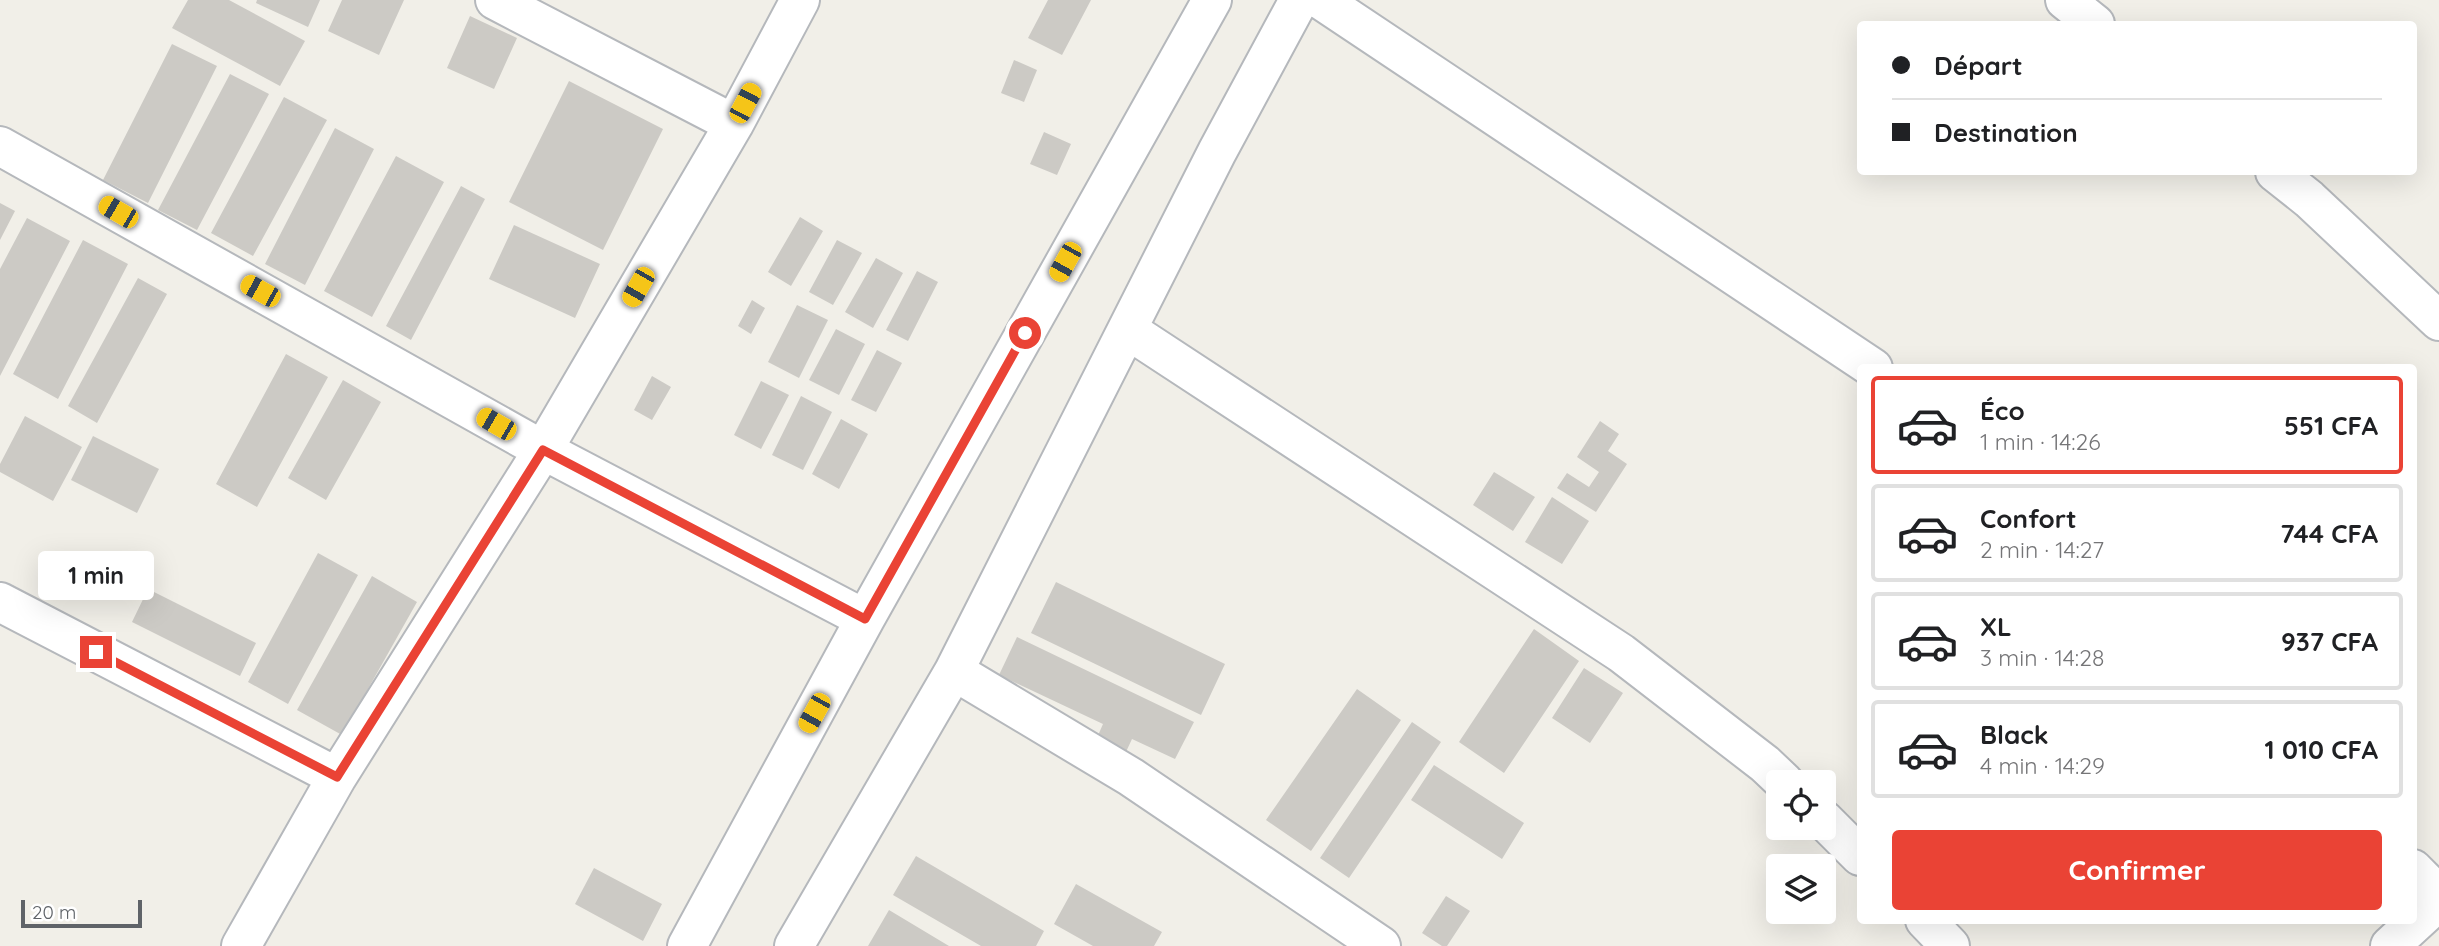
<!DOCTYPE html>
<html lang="fr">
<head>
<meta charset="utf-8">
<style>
	:root { --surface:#fff; --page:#f2f2f2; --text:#202124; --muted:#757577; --line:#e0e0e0; --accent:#ea4335 }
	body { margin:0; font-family:Quicksand,sans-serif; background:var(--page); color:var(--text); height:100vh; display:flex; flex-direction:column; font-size:26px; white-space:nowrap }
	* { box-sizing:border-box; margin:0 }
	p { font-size:23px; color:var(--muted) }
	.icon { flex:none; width:38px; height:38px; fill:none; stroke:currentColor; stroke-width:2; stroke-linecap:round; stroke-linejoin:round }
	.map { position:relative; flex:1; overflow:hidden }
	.details { position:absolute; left:1857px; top:364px; width:560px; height:560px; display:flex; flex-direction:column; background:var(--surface); border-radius:7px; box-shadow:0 7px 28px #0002 }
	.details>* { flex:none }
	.top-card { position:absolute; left:1857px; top:21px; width:560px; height:154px; border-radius:7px; box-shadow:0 7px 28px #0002; display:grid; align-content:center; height:154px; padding:0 35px; background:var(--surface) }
	.controls { position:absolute; left:1766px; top:770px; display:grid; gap:14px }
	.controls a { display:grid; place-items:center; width:70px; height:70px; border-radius:7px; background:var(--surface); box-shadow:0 7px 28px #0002; font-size:35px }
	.scale { position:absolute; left:21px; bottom:18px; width:121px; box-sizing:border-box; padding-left:7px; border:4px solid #5f6368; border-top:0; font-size:19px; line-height:24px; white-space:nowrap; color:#5f6368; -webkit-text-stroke:5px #fff; paint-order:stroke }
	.end { position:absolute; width:32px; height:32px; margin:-16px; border:9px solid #ea4335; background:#fff; box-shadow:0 0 0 4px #fff }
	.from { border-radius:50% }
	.bubble { position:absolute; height:49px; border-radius:7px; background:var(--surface); box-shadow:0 7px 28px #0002; font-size:23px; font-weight:700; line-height:49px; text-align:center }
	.car { position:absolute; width:21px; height:42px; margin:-21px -10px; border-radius:9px; box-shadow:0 0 5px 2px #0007; background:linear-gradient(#f5c518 24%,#345 0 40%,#f5c518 0 76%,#345 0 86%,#f5c518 0) }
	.top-card b { display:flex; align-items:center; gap:24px; height:66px; font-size:26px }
	.top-card b+b { border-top:2px solid var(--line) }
	.top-card i { width:18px; height:18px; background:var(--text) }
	ul { padding:12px 0 0; list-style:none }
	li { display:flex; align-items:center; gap:21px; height:98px; margin:0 14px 10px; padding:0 21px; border:4px solid var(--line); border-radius:7px }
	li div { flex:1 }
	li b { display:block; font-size:26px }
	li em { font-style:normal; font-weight:700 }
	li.selected { border-color:var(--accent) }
	li>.icon { width:63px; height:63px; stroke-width:1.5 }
	.primary-button { display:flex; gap:14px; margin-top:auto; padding:14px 35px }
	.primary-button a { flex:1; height:80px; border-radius:7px; background:var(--accent); color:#fff; font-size:28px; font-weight:700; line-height:80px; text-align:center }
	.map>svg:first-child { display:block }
	.building { fill:#cccac5 }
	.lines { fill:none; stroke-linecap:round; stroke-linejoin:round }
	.minor-casing { stroke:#b5b8bc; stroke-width:42 }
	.minor { stroke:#fff; stroke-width:38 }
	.route { stroke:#ea4335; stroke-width:9 }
</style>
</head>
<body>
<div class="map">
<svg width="2439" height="946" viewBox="0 0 2439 946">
	<rect width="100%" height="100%" fill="#f1efe8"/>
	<path class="building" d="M188,0H229L305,41L280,86L172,28Z
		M257,0H320L308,27L256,3Z
		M342,0H404L379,55L328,31Z
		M1048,0H1091L1062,55L1028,38Z
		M470,16L517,38L494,89L447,68Z
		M172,44L217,66L148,203L103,180Z
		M1014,60L1037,70L1024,102L1001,93Z
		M230,74L269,94L197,230L158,210Z
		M569,81L663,129L603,250L509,202Z
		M284,97L327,120L253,256L211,233Z
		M335,128L374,149L305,285L265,264Z
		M1044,132L1071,144L1057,175L1030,164Z
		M396,156L444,182L372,317L324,291Z
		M461,186L485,199L411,340L386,326Z
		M0,203L15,211L0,240Z
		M800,217L823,231L791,286L768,272Z
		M27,218L70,241L0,376V269Z
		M514,225L600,264L575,318L489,279Z
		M83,240L128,264L58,399L13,374Z
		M837,240L862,253L833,305L809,292Z
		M876,258L903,273L873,328L845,312Z
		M917,271L938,282L908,341L886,330Z
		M138,278L167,294L97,423L68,406Z
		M752,300L765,308L751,334L738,326Z
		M797,305L828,320L799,378L768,362Z
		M836,329L865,344L839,395L809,380Z
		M877,350L902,363L876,412L851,400Z
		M286,354L328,377L257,507L216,484Z
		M652,376L671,387L652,420L634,410Z
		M343,380L381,402L326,500L288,478Z
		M761,381L789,395L761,449L734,435Z
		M801,396L832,412L803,470L772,455Z
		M25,416L82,447L53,501L0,472V464Z
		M841,419L868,434L839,489L812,474Z
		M1600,421L1619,434L1608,451L1627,464L1596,512L1557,488L1567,473L1589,487L1599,472L1577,457Z
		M93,436L159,469L137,513L71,480Z
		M1494,472L1535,497L1513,531L1473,505Z
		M1552,497L1589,521L1562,564L1525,542Z
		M318,553L358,575L288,704L248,682Z
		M372,576L417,602L342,735L297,710Z
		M1056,582L1225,664L1201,715L1031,633Z
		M148,589L256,643L240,676L132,622Z
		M1534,629L1579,661L1504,773L1459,742Z
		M1017,637L1194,722L1175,759L1132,739L1125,754L1096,740L1103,724L999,675Z
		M1584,668L1623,693L1590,743L1552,718Z
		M1357,689L1401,720L1311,851L1266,820Z
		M1412,722L1441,742L1349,878L1320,858Z
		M1434,765L1524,823L1502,859L1411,800Z
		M916,856L1044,931L1036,946H981L893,895Z
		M594,868L662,904L643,941L575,904Z
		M1076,884L1162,932L1154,946H1093L1054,924Z
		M1446,896L1470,911L1447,946H1442L1422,933Z
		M889,910L949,946H868Z"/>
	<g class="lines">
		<g class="minor-casing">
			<path id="minor" d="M495,0L734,124
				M1321,0L1873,368
				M2065,0L2095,24
				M0,146L543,450L865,619
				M2275,172L2309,199L2439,321
				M1128,330L1621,653L1765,764L1784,782
				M0,602L337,777
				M954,671L1131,777L1381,946
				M1824,820L1860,856
				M2413,869L2439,895
				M1925,920L1950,946
				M241,946L337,777L543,450L734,124L800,0
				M687,946L865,619L1212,0
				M794,946L954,671L1217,152L1299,0
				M2390,946L2439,901"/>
		</g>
		<use href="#minor" class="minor"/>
	</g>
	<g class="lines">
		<path class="route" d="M96,652L337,777L543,450L865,619L1025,333"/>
	</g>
</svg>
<div class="controls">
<a><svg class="icon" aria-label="locate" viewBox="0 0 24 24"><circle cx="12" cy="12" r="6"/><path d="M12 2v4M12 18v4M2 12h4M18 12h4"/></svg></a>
<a><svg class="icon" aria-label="layers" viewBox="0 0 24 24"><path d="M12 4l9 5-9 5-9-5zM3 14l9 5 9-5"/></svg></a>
</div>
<div class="scale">20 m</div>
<i class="end from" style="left:1025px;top:333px"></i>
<i class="end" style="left:96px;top:652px"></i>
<div class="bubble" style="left:38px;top:551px;width:116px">1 min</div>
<i class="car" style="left:745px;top:103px;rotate:28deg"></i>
<i class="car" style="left:118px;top:212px;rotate:300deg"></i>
<i class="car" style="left:1065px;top:262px;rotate:209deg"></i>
<i class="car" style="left:638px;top:287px;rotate:210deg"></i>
<i class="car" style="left:260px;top:291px;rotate:299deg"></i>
<i class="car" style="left:496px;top:424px;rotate:300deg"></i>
<i class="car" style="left:814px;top:713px;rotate:209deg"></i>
<div class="top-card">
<b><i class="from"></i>Départ</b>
<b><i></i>Destination</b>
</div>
<section class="details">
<ul>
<li class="selected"><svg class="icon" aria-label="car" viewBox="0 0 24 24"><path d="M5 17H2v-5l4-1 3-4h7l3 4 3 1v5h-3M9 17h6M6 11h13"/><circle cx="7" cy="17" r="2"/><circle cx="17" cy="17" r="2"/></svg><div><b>Éco</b><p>1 min · 14:26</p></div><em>551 CFA</em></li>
<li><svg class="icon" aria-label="car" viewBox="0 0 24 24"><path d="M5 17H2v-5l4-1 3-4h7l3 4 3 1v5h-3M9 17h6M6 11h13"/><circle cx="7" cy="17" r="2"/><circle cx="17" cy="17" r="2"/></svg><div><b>Confort</b><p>2 min · 14:27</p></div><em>744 CFA</em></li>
<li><svg class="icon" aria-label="car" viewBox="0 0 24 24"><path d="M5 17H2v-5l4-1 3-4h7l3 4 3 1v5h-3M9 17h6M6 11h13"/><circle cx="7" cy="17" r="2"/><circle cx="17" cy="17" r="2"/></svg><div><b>XL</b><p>3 min · 14:28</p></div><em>937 CFA</em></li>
<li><svg class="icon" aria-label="car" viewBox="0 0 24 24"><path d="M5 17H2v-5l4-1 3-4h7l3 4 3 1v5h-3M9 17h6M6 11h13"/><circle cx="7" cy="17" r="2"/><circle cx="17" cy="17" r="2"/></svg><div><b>Black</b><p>4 min · 14:29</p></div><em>1 010 CFA</em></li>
</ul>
<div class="primary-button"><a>Confirmer</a></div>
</section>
</div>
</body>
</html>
